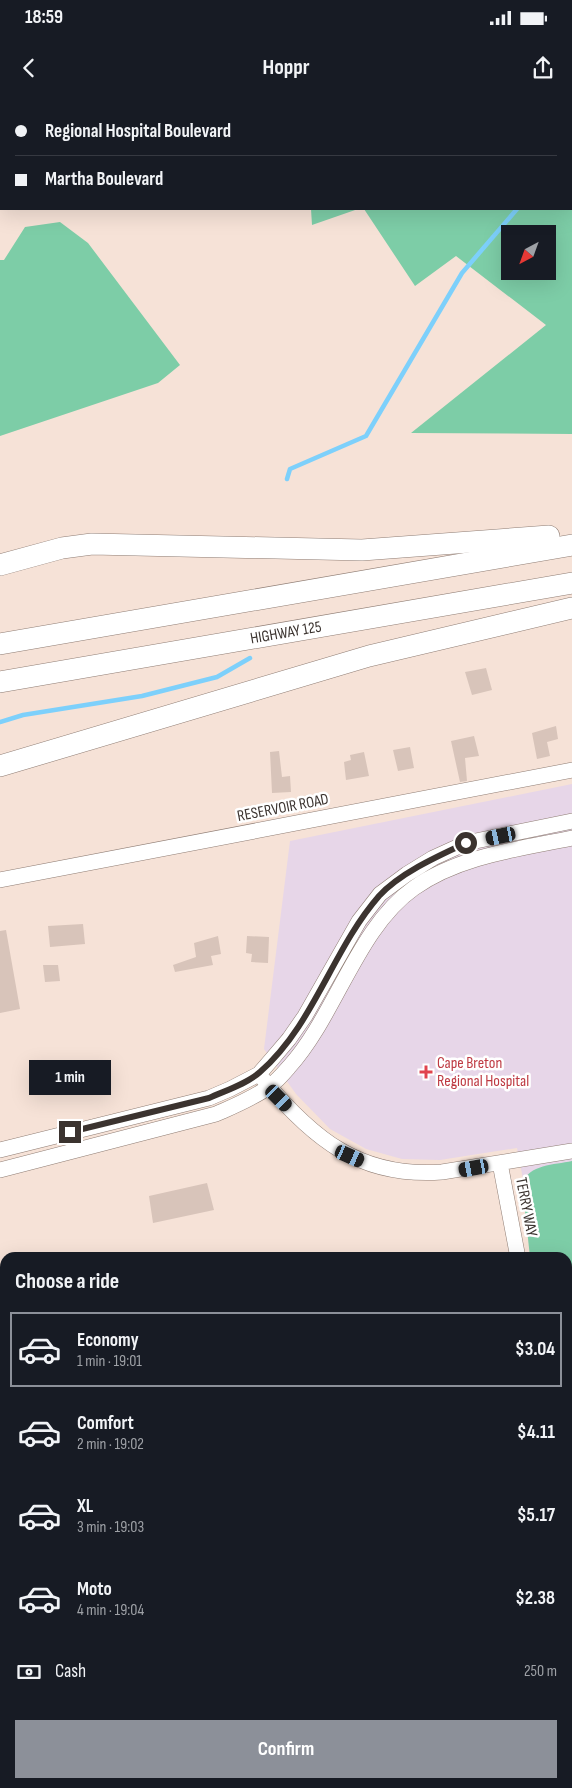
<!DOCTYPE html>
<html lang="en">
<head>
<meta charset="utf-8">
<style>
	:root { --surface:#171b24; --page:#242831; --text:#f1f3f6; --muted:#9ea1a6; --line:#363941; --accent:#8c9099 }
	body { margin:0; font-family:"Sofia Sans Condensed",sans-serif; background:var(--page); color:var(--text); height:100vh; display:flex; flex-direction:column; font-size:19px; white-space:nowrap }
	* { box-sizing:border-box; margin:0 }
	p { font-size:16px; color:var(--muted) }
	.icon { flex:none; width:28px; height:28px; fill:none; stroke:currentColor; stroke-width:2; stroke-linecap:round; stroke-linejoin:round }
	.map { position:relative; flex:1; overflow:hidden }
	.panel { position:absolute; left:0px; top:1152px; width:572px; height:536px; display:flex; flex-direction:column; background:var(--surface); border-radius:15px 15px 0 0; box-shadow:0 5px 20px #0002 }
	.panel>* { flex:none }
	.guide { position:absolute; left:0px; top:0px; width:572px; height:110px; box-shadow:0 5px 20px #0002; display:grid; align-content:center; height:110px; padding:0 15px; background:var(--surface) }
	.needle { width:32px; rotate:221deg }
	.tools { position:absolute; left:501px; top:125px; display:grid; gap:10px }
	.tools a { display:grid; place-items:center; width:55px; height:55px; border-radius:0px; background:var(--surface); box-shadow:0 5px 20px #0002; font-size:25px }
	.end { position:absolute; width:22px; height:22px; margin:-11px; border:6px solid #3b332f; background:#fff; box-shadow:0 0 0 2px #fff }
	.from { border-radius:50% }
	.bubble { position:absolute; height:35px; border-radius:0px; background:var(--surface); box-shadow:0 5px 20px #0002; font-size:16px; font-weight:700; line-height:35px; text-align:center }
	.car { position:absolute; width:15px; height:30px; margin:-15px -8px; border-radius:6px; box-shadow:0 0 4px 1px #0007; background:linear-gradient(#222 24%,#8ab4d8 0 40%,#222 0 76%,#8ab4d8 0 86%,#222 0) }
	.guide b { display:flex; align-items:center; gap:18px; height:48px; font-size:19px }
	.guide b+b { border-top:1px solid var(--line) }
	.guide i { width:12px; height:12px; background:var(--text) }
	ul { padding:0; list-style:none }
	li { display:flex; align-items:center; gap:15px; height:75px; margin:0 10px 8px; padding:0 5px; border:2px solid transparent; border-radius:0px }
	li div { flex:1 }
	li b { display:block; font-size:19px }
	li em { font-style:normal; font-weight:700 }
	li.current { border-color:var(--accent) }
	li>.icon { width:45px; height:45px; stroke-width:1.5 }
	h2 { padding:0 15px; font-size:22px; line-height:60px }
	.pay { display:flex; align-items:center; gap:12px; height:55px; padding:0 15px; font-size:19px }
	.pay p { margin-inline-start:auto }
	.button { display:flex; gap:10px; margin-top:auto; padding:10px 15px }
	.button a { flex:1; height:58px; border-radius:0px; background:var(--accent); color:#fff; font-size:20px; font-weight:700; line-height:58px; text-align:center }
	.status { display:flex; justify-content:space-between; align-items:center; height:35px; padding:0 25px; background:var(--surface); direction:ltr }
	.status svg { height:14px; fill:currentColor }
	header { display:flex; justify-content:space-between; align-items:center; height:65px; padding:0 15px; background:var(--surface); font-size:22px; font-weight:700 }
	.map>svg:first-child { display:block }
	.medical { fill:#e7d6e8 }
	.green { fill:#7dcda7; fill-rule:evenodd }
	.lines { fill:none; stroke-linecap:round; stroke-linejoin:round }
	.stream { stroke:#7dd0fb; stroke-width:4.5 }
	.building { fill:#d8c4ba }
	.minor-casing { stroke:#8f7d74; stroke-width:16 }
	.highway-casing { stroke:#8f7d74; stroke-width:22 }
	.minor { stroke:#fff; stroke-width:15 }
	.highway { stroke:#fff; stroke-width:21 }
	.route { stroke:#3b332f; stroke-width:6 }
	.health-dot { fill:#e0444e; stroke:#fff; stroke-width:2 }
	.labels { text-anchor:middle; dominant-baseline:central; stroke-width:5; stroke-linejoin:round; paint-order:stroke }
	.street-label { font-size:16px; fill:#3b332f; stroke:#fff }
	.health-label { font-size:16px; fill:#be3a42; stroke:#fff; text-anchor:start }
</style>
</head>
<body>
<div class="status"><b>18:59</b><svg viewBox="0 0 49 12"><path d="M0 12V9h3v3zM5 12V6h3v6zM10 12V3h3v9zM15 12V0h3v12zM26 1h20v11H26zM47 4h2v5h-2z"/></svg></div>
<header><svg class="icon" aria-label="back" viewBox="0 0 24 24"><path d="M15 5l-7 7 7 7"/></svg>Hoppr<svg class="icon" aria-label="share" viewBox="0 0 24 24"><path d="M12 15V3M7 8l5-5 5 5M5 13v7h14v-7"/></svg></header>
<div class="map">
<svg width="572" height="1688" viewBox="0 0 572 1688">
	<rect width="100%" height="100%" fill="#f6e2d7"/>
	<path class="medical" d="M572,684V1287L568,1288V1158L538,1157L517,1048L440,1060L402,1059L366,1049L330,1029L296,994L264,949L290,741Z"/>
	<path class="green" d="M242,0H572V334L411,333L546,225L456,156L415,186L364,109H571V1ZM510,134H548V171H510Z
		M311,109H358L312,125Z
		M60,122L88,143L180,265L158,283L0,336V160H4L25,127Z
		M572,1061V1186L568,1187V1158L530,1157L522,1084C529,1064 554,1065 572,1061Z
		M572,1207V1294H568V1209Z
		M568,1613L572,1614V1688H468L467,1684H568Z"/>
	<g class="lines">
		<path class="stream" d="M571,46L572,45
			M287,379L290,369L366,336L462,173L517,109
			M0,622L23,615L142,596L217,577L250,558"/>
	</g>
	<path class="building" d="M486,568L492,590L472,595L465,572Z
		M556,626L558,639L547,642L550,656L537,659L532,633Z
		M474,636L479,656L465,658L467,681L460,682L451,641Z
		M410,647L414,668L398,671L393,650Z
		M279,651L282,677L290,676L291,692L272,693L270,652Z
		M364,652L369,676L346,680L344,662L351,660L350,655Z
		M83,824L85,844L50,847L48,826Z
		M6,830L20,909L0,913V831Z
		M218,836L221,854L211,856L213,865L175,872L173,865L196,857L194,843Z
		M247,836L269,837L268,863L251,862L252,854L246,853Z
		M43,865H58L60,881L45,882Z
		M207,1083L214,1110L153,1123L149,1096Z"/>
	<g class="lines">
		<g class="minor-casing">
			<path id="minor" d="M0,780L572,670
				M263,979C313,1039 360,1078 442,1072L572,1051
				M0,1050L209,998L230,989L259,974L272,959L289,939L305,916L359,821L380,794L407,774L433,758L466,743L572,721
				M500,1063L518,1158
				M0,1070L216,1014C234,1006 254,998 270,986C277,981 283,974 289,967C336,915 357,828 414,788C459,756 519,749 572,738
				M568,1303L572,1302
				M0,1362L5,1361
				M568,1425L572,1450
				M0,1441L5,1440
				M246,1688L254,1684"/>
		</g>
		<g class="highway-casing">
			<g id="highway">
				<path d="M0,465L62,448L92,444L362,450L549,436"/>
				<path d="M0,544L572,445"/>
				<path id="s1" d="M0,582L572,483"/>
				<path d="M0,666L369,556L572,508"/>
			</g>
		</g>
		<use href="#minor" class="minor"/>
		<use href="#highway" class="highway"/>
	</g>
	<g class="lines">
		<path class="route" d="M70,1032L209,998C224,991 247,984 260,972C314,925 332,850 379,796C400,773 438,756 466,743"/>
	</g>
	<path class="health-dot" d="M423.5 964.5h5v5h5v5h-5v5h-5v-5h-5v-5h5z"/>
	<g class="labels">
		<g class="street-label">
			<text stroke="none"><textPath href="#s1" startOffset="290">HIGHWAY 125</textPath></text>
			<text transform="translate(283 708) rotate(-11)">RESERVOIR ROAD</text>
			<text transform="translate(526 1107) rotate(79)">TERRY WAY</text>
		</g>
		<g class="health-label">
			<text x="437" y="963">Cape Breton<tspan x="437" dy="18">Regional Hospital</tspan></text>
		</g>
	</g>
</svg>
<div class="tools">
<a><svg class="needle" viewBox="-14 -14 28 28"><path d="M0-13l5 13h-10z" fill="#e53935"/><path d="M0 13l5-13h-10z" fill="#9ea1a6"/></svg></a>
</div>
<i class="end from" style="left:466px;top:743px"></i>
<i class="end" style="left:70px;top:1032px"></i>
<div class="bubble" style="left:29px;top:960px;width:82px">1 min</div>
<i class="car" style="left:501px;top:736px;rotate:258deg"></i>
<i class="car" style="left:279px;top:998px;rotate:135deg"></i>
<i class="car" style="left:350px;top:1056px;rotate:114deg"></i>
<i class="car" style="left:474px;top:1068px;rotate:260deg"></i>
<div class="guide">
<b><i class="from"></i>Regional Hospital Boulevard</b>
<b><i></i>Martha Boulevard</b>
</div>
<section class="panel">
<h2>Choose a ride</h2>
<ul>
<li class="current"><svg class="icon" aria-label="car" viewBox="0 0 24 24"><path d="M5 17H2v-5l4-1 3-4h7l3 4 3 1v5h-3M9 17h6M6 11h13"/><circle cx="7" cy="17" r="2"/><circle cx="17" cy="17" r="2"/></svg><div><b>Economy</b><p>1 min · 19:01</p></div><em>$3.04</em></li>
<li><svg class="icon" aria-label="car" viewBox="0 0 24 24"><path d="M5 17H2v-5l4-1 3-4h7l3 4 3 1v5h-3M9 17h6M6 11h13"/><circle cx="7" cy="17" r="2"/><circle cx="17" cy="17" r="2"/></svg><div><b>Comfort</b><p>2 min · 19:02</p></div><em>$4.11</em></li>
<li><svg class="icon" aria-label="car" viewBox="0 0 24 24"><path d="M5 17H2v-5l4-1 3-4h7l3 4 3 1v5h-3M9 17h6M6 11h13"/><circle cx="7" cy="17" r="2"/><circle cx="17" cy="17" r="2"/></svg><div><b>XL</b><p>3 min · 19:03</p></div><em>$5.17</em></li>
<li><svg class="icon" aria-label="car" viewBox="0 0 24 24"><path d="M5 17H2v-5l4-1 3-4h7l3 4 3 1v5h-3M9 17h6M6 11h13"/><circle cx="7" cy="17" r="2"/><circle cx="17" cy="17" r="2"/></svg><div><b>Moto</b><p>4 min · 19:04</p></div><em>$2.38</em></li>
</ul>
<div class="pay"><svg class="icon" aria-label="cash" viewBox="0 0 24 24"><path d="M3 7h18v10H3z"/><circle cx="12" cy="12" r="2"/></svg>Cash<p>250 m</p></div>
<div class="button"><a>Confirm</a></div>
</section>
</div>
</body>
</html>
